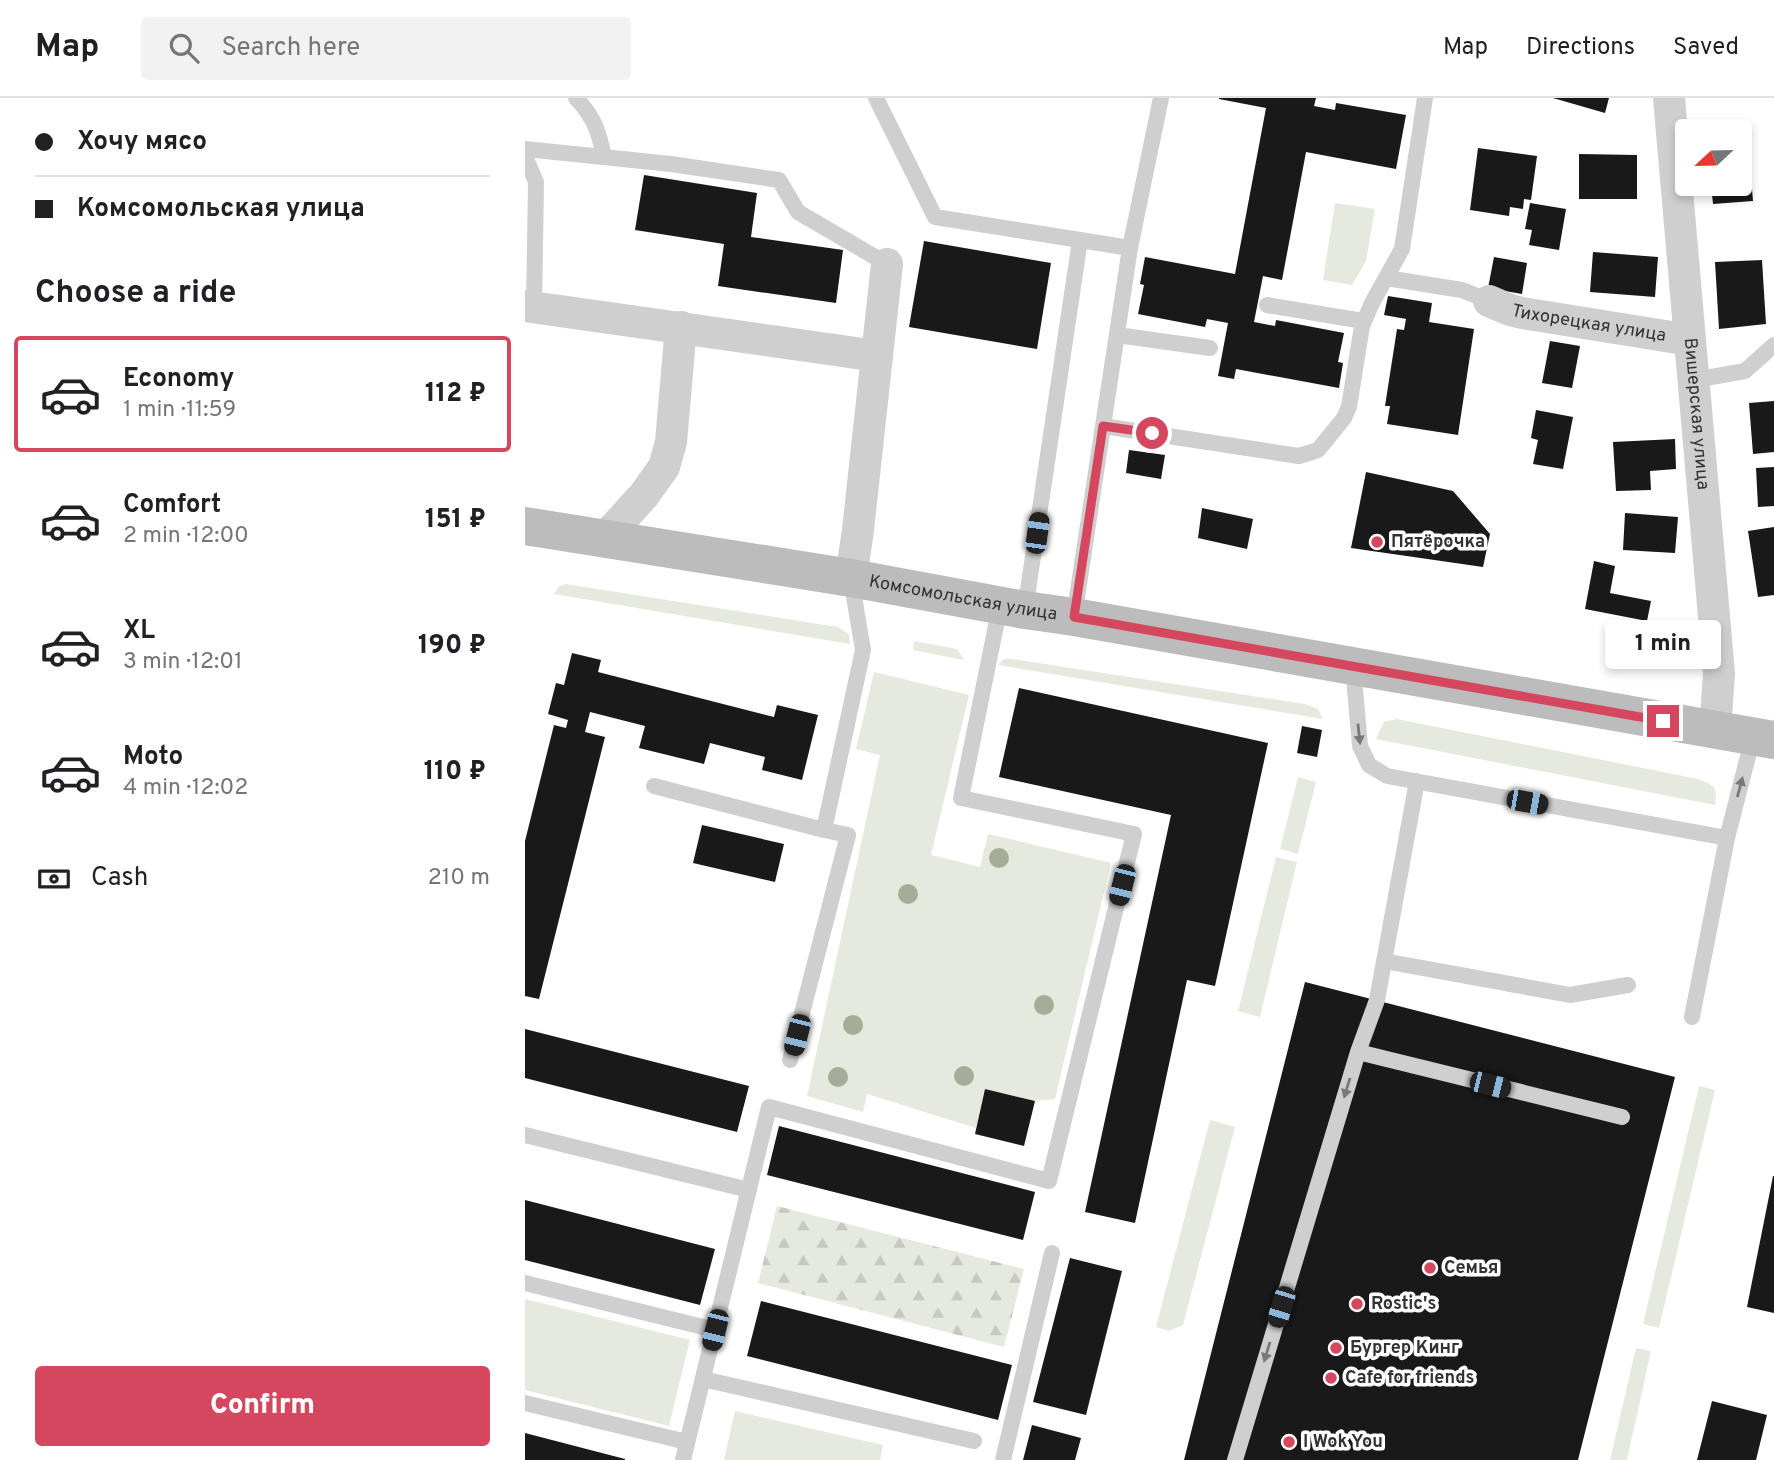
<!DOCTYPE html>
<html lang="en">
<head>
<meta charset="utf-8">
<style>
	:root { --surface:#fff; --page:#f2f2f2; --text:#202124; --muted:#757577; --line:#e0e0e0; --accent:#d5475f }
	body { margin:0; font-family:Overpass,sans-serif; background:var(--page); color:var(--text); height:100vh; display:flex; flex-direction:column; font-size:26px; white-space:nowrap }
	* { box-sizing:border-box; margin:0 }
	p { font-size:23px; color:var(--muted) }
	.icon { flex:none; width:38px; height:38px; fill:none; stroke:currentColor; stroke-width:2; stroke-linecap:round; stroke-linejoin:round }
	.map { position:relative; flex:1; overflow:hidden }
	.panel { display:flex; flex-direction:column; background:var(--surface); width:525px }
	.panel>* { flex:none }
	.banner { display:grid; align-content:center; height:154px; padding:0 35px; background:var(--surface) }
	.needle { width:46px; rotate:248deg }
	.tools { position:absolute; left:1150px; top:21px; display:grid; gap:14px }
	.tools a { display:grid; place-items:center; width:77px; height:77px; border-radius:7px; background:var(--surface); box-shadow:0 4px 10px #0003; font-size:35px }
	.end { position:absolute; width:32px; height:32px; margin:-16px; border:9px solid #d5475f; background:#fff; box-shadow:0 0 0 4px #fff }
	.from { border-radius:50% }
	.bubble { position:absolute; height:49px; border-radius:7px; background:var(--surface); box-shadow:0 4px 10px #0003; font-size:23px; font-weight:800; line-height:49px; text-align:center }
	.car { position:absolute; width:21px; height:42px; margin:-21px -10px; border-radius:9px; box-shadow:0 0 5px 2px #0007; background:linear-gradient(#222 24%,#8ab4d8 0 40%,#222 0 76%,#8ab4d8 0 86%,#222 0) }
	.banner b { display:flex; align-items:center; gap:24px; height:66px; font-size:26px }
	.banner b+b { border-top:2px solid var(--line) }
	.banner i { width:18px; height:18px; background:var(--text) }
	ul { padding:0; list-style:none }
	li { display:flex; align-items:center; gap:21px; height:116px; margin:0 14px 10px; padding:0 21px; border:4px solid transparent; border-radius:7px }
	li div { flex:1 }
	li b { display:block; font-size:26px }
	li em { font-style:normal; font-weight:800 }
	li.active { border-color:var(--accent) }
	li>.icon { width:63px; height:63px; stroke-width:1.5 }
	h2 { padding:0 35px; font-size:32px; line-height:84px }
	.pay { display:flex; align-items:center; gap:18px; height:77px; padding:0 35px; font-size:26px }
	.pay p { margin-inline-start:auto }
	.primary-button { display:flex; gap:14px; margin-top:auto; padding:14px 35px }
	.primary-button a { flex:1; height:80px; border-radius:7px; background:var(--accent); color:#fff; font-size:28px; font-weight:800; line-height:80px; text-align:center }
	header { display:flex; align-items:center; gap:42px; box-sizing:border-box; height:98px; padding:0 35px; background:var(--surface); border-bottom:2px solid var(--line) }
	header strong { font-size:33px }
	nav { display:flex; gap:38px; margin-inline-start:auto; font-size:24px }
	.search { width:490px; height:63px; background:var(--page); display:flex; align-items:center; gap:18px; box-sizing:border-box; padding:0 24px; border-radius:7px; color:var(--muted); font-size:26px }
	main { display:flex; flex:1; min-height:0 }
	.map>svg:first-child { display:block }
	.green { fill:#e6eade }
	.forest { fill:url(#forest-firs) }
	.building { fill:#191919 }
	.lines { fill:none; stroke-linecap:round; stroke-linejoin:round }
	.service { stroke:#cfcfcf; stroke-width:16 }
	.minor { stroke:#cfcfcf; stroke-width:32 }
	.secondary { stroke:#bcbcbc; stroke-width:38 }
	.tree { fill:#a3ad97 }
	.oneway { fill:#797979 }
	.route { stroke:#d5475f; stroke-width:9 }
	.poi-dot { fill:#d5475f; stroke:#fff; stroke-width:2.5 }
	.labels { text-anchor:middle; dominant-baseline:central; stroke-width:7; stroke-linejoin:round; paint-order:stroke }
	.street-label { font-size:18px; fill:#323232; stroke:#fff }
	.poi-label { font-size:18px; font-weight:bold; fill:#323232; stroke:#fff; text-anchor:start }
</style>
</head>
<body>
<header>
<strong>Map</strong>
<div class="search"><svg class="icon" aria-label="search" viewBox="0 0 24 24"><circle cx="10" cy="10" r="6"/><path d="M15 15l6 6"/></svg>Search here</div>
<nav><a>Map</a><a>Directions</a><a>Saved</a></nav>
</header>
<main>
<section class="panel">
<div class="banner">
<b><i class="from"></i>Хочу мясо</b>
<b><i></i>Комсомольская улица</b>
</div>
<h2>Choose a ride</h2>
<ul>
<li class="active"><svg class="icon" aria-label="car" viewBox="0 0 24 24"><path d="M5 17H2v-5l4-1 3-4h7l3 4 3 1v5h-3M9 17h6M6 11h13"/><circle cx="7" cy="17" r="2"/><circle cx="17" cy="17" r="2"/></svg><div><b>Economy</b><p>1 min · 11:59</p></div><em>112 ₽</em></li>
<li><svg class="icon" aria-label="car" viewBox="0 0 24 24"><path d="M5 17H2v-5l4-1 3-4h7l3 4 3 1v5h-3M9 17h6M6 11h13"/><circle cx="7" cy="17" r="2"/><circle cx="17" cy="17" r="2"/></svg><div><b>Comfort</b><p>2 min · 12:00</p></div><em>151 ₽</em></li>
<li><svg class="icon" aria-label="car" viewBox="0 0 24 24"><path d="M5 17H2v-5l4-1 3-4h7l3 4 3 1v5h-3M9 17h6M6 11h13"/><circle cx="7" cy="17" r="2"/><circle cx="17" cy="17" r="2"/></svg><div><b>XL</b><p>3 min · 12:01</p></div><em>190 ₽</em></li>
<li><svg class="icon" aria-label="car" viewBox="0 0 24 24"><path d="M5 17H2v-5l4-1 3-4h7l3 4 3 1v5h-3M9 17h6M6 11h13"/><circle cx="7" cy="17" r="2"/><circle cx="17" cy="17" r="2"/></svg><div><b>Moto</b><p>4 min · 12:02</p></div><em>110 ₽</em></li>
</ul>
<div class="pay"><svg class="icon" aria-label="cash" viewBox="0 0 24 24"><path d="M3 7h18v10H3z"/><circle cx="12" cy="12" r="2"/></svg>Cash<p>210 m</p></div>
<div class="primary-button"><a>Confirm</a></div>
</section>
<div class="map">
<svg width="1249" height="1362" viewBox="0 0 1249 1362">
	<defs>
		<pattern id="forest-firs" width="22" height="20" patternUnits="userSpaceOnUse" patternTransform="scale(1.75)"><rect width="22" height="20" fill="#e6eade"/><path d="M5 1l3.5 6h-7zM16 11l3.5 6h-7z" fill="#c6c9bf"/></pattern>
	</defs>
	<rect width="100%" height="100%" fill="#fff"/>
	<path class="green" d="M810,105L850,111L841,163L827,187L798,182Z
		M41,486L313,529L324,536L325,546L29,496L34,488Z
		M389,543L432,551L439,562L388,552Z
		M479,561H487L780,606L793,611L798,621L473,567Z
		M349,574L444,597L406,757L455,769L463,736L586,765L530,1001L510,1003L460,991L451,1030L342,996L338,1014L282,998L355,657L331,651Z
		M872,621L1173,681C1189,687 1193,689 1190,707L851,641L859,624Z
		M773,679L791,684L773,756L755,751Z
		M751,759L772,764L735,919L713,913Z
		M1174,988L1190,992L1134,1230L1118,1226Z
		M685,1022L710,1029L658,1227L644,1233L631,1229Z
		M0,1201L165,1242L144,1328L0,1292Z
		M1111,1250L1126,1253L1102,1362H1085Z
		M210,1313L358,1347L355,1362H199Z"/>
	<path class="forest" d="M252,1108L499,1171L479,1249L233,1185Z"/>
	<path class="building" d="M694,0H791L789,8L810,12L811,5L881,17L871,71L781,54L757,182L738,178L729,224L750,228L751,222L819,235L813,264L818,265L814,290L711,271L709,281L693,278L703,225L682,221L680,229L613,216L619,187L615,186L620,159L710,176L741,10L694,1Z
		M1028,0H1084L1080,15Z
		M953,50L1012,58L1006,102L999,101L998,111L985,109L984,118L945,112Z
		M1224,53L1228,103L1188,106L1186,86H1214V54Z
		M1054,56L1112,57V101H1054Z
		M119,77L232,95L226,139L318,152L311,205L193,188L199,146L110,132Z
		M1005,105L1041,111L1034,152L1004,147L1007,132L1000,131Z
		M399,143L526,165L512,251L384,229Z
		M1068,154L1133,159L1130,199L1065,194Z
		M969,159L1002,165L997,196L963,190Z
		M1237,162L1241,226L1194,231L1190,164Z
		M863,198L907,205L904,224L949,231L933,337L862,326L865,308H860L872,231L879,232L881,221L859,217Z
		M1025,243L1055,248L1047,290L1017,285Z
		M1249,303V354L1228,356L1224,305Z
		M1011,312L1048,319L1038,371L1008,366L1013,342L1006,340Z
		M1150,341L1151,371L1125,373L1126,392L1091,393L1088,344Z
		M604,352L640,357L636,381L601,375Z
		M1249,369V408L1233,409L1231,370Z
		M841,374L928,393L965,436L958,469L826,450Z
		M677,410L728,421L722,451L673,440Z
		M1100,415L1153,419L1150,455L1098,452Z
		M1249,429V497L1233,499L1223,433Z
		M1069,463L1090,468L1085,495L1126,503L1122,523L1060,511Z
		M47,555L76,562L73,574L249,619L252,607L293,617L277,682L237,672L240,659L185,645L179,666L114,650L120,628L65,614L60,634L80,639L14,901L0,898V743L29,627L41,630L43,622L23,616L31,585L39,587Z
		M494,590L743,645L690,888L662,882L610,1125L560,1114L646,717L474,679Z
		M777,628L797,632L792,659L772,655Z
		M177,727L259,746L250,784L168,765Z
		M780,884L1150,979L1053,1362H659Z
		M0,931L224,988L212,1034L0,980Z
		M460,991L510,1003L499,1048L450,1036Z
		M254,1028L510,1094L498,1142L242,1077Z
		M1248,1078H1249V1215L1222,1209Z
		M0,1102L190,1151L175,1207L0,1162Z
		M545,1160L597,1173L561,1317L508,1304Z
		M236,1203L487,1267L473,1322L222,1258Z
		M1187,1303L1242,1317L1231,1362H1172Z
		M507,1327L556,1340L550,1362H498Z
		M0,1335L100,1361V1362H0Z"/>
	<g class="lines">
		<path class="service" d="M51,0C69,19 74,34 79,59
			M351,0L410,119L555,142
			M0,51L146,66L254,82L273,114L362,166
			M0,58L11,84L9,209
			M861,180L937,192L964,203
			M742,207L838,223
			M592,237L685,250
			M1169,282L1220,273L1249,247
			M578,328L605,150L636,0
			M500,512L555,142L605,150
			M549,519L578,328L774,358L793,352L819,320L824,309L837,228L847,205L877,151L900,0
			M828,568L835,648L844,667L862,678L1202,740
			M129,688L299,732L338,552L326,481
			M859,863L1045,897L1103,887
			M1167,919L1202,740L1228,639
			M833,954L1097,1019
			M265,962L323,737L299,732
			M0,1037L224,1092
			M0,1185L190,1232
			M178,1281L449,1343
			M0,1305L162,1344
			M158,1362L244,1009L524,1083L609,736L436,700L475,508
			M478,1362L527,1155
			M710,1362L833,954L852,902L892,683"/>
		<g class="minor">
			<path id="s1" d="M1144,0L1194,576L1190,632"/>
			<path id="s2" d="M964,203L985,212L997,215L1165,242"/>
			<path d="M0,208L352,258"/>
			<path d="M80,440L119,397L139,369L146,344L156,229"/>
			<path d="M326,480L333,432L362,166"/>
		</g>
		<path class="secondary" id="s3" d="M0,428L326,480L500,512L549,519L1249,642"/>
	</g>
	<g class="tree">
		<circle cx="474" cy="760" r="10"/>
		<circle cx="383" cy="796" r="10"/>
		<circle cx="519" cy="907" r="10"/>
		<circle cx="328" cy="927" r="10"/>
		<circle cx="439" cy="978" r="10"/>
		<circle cx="313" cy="979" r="10"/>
	</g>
	<defs><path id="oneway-solid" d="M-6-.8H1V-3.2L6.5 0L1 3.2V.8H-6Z" transform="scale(1.75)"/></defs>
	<g class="oneway">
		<use href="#oneway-solid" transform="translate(834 636) rotate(84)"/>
		<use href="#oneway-solid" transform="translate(1215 689) rotate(-75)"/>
		<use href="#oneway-solid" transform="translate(822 990) rotate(107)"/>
		<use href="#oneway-solid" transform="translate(742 1254) rotate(107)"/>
	</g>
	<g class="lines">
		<path class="route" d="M627,335L578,328L549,519L1138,623"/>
	</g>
	<g class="poi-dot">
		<circle cx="852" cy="444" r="7"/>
		<circle cx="905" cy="1170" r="7"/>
		<circle cx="832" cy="1206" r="7"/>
		<circle cx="811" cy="1250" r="7"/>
		<circle cx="806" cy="1280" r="7"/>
		<circle cx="764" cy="1344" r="7"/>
	</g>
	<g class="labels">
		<g class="street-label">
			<text stroke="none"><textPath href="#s2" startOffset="103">Тихорецкая улица</textPath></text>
			<text stroke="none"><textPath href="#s1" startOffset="317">Вишерская улица</textPath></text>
			<text stroke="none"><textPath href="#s3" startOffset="444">Комсомольская улица</textPath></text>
		</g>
		<g class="poi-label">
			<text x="866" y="444">Пятёрочка</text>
			<text x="919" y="1170">Семья</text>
			<text x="846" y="1206">Rostic's</text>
			<text x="825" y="1250">Бургер Кинг</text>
			<text x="820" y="1280">Cafe for friends</text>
			<text x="778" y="1344">I Wok You</text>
		</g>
	</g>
</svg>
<div class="tools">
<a><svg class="needle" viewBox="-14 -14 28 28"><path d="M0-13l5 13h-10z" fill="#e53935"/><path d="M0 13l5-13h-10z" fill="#757577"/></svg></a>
</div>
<i class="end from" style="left:627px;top:335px"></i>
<i class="end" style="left:1138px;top:623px"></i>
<div class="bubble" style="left:1080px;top:522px;width:116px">1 min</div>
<i class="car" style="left:512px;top:435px;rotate:8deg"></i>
<i class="car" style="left:1002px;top:704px;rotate:100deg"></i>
<i class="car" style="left:597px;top:787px;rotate:194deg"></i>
<i class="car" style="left:272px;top:937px;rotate:194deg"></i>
<i class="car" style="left:965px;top:987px;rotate:104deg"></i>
<i class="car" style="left:756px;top:1209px;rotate:197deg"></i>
<i class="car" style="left:190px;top:1232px;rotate:194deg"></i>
</div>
</main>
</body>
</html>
